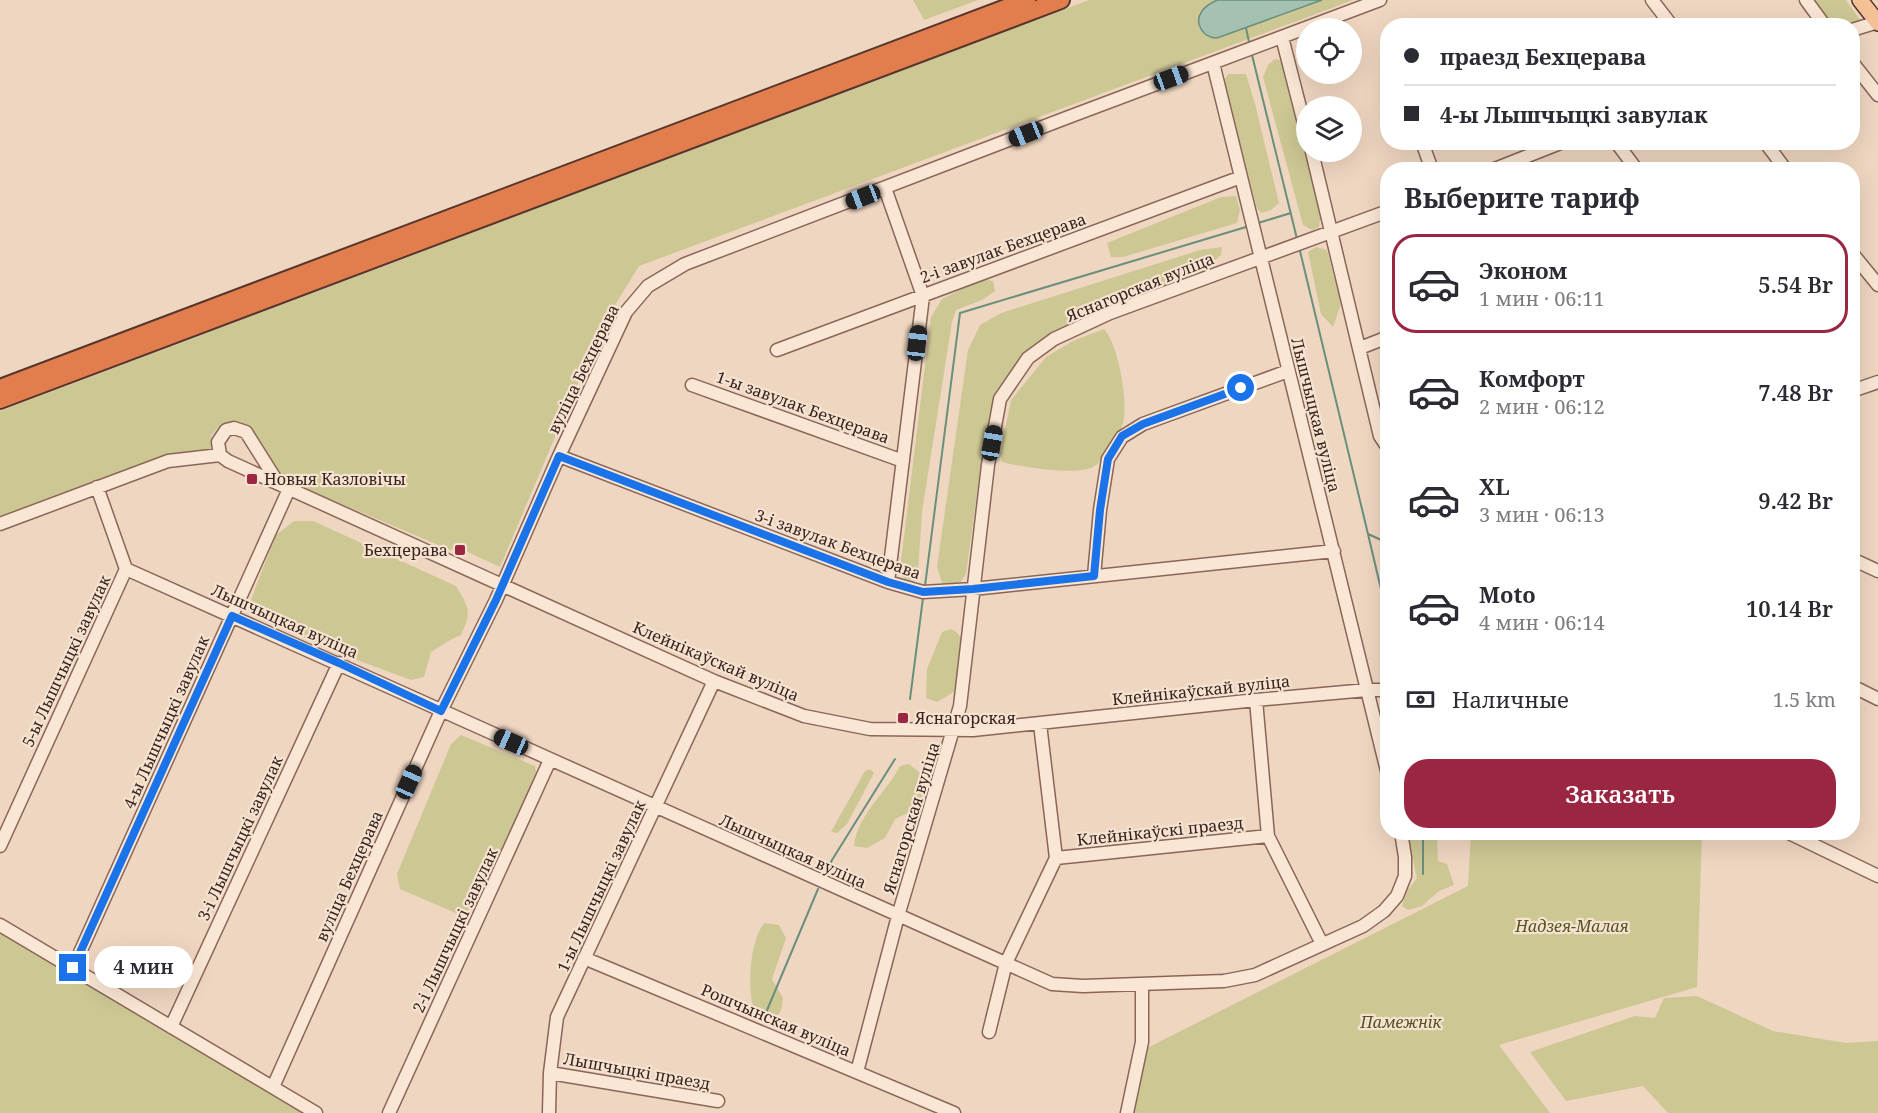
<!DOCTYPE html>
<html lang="ru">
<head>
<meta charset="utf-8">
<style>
	:root { --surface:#fff; --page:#f7f7f7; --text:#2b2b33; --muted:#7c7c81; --line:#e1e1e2; --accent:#9a2642 }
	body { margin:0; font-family:"Noto Serif",serif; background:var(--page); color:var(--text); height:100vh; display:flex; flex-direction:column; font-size:22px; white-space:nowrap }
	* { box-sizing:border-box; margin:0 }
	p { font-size:20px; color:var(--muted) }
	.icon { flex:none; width:33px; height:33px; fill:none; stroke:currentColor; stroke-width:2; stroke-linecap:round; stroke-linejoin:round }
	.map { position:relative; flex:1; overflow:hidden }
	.drawer { position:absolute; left:1380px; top:162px; width:480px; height:678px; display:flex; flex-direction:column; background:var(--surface); border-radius:24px; box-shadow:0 6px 24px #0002 }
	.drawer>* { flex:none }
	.hud { position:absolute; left:1380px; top:18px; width:480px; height:132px; border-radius:24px; box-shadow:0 6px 24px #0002; display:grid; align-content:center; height:132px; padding:0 24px; background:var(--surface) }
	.tools { position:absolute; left:1296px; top:18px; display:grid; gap:12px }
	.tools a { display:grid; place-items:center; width:66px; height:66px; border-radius:50%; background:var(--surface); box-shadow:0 6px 24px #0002; font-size:30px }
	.end { position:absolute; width:27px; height:27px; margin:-14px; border:8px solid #1a73e8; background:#fff; box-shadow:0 0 0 3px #fff }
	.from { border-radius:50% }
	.bubble { position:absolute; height:42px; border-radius:21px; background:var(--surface); box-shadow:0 6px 24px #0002; font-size:20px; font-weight:600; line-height:42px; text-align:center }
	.car { position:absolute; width:18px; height:36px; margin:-18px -9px; border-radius:8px; box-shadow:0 0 4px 2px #0007; background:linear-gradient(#222 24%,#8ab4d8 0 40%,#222 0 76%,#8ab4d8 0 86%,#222 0) }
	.hud b { display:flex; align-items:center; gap:21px; height:57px; font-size:22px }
	.hud b+b { border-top:2px solid var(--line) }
	.hud i { width:15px; height:15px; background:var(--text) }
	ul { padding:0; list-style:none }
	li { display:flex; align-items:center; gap:18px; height:99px; margin:0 12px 9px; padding:0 12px; border:3px solid transparent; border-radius:24px }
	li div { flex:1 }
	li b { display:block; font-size:22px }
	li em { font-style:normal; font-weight:600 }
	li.active { border-color:var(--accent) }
	li>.icon { width:54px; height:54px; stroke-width:1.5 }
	h2 { padding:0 24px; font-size:27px; line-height:72px }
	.pay { display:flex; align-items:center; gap:15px; height:66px; padding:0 24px; font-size:22px }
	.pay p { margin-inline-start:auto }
	.button { display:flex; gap:12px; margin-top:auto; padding:12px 24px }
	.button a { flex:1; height:69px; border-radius:24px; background:var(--accent); color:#fff; font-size:24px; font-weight:600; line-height:69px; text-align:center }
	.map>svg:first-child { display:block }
	.green { fill:#cdc794 }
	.water { fill:#a4c1b1; stroke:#6a8f7d; stroke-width:1.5 }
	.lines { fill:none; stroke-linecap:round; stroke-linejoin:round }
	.stream { stroke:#6a8f7d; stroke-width:2 }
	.minor-casing { stroke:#896658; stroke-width:15 }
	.major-casing { stroke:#56362c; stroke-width:18 }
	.highway-casing { stroke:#56362c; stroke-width:20 }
	.minor { stroke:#fae6d4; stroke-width:12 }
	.major { stroke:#f4c197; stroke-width:15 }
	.highway { stroke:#e27e4e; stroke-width:16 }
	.route { stroke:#1a73e8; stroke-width:8 }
	.poi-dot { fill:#9a2642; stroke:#f6e2d0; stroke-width:2 }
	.labels { text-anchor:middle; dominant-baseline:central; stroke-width:4.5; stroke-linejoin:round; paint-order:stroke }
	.street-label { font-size:16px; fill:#38231d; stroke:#f6e2d0 }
	.poi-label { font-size:16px; fill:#38231d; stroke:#f6e2d0; text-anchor:start }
	.park-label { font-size:16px; font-style:italic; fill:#545523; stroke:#f6e2d0 }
</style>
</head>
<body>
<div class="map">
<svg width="1878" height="1113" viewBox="0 0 1878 1113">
	<rect width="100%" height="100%" fill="#efd6c1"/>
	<path class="green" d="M913,0H978L924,20Z
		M1089,0H1353L639,266L602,326L500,567L459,548L450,550L285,480L251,430L239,422L221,424L211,436V449L169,454L0,519V411Z
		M1814,0H1846L1861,21L1849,25H1831Z
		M1275,59L1284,61L1321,213L1319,227L1312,230L1303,225L1263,77L1268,65Z
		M1228,74H1246L1255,104L1279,203L1271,210L1261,213L1257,208L1224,81Z
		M1236,196L1240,210L1237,223L1123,257H1111L1107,243L1221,197Z
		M1222,247L1221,255L1198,275L1101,312L1018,363L993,399L980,471L966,574L959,584L942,583L937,567L968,350L980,325L1001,313L1200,250Z
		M1316,247L1327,250L1341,304L1333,327L1321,314L1308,252Z
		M982,279L993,281L995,291L982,300L956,310L952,322L922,512L918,573L914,581L904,579L900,569L931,317L942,299Z
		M1104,329C1118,343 1130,406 1122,426C1119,434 1112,442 1108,449C1104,455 1100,464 1093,467C1075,476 1022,467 1002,462L1000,454L1011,400L1046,357L1073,341Z
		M294,521H313L456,586C469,608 472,611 461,635L450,640L431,652L424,677L411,680L330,650L265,619L251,600L275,536Z
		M951,629C955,631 959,633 961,639C964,650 956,679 954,692L937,702L926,698L927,669L942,632Z
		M461,735L535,766L537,777L476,908L458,914L400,889L397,874L451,744Z
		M909,764L920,773L923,799L918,808L895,819L885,838L867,848L854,846C857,815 887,792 900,766Z
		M870,769L874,773L847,824L837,833L831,832L865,771Z
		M1407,833H1437L1438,861L1447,864L1454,885L1439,891L1422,906L1408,910L1402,906L1407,891L1417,878Z
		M1471,833H1702L1697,987L1499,1045L1550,1113H1128L1145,1049L1468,886Z
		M765,923L779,925L786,938L772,979L783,998L781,1011L774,1019L766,1020C763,1018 757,1014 755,1011C746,993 750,936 765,923Z
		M0,932L302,1113H0Z
		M1697,996L1773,1031L1846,1043L1878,1041V1113H1668L1643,1086L1566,1101L1530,1052L1635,1016L1655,1018L1664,998Z"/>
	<path class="water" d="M1217,0H1322L1217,38C1204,38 1193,24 1202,11C1205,6 1211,3 1217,0Z"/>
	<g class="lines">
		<path class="stream" d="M1246,28L1249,42
			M1252,55L1297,239
			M1258,223L1291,213
			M1300,251L1368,534L1388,543
			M1368,534L1388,619
			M925,586L960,313L1246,227
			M910,699L923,598
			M1423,832V874
			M826,873L832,860L895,759
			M765,1015L818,889"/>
		<g class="minor-casing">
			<path id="minor" d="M1652,0L1672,26
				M1806,0L1825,26
				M1852,30L1878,22
				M1282,37L1306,131
				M1852,62L1878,95
				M1213,63L1388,775
				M1422,142L1432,170
				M1616,142L1637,170
				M1765,142L1786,170
				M1312,152L1380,436L1388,448
				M1492,170L1563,142
				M885,188L923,296L888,582
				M1852,253L1878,285
				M1360,348L1388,337
				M777,350L1241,177
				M692,385L903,461
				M1852,391L1878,382
				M559,456L888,582L923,592L973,589L1334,551
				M278,483L246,432L234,428L226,430L218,442L220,455L228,461L714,681L804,716L870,729L973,730L1256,700L1367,690H1388
				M0,524L168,461L220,455
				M1852,559L1878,571
				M126,569L1052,984L1083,986L1224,981L1255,975L1363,926L1384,911L1397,896L1405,876V857L1401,832
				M1094,576L1100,510L1108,459L1122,437L1143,424L1288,371
				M1852,686L1878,699
				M1256,700L1268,836L1322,944
				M1787,832L1878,876
				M0,846L126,569L97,487
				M1056,858L1268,836
				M0,925L316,1113
				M584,958L954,1113
				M73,968L289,489
				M171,1027L339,663
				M989,1032L1006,963L1056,858L1040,724
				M857,1072L898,916L960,706L988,465L1000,399L1028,358L1054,339L1110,313L1388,211
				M550,1073L718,1101
				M273,1087L441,711L496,600L559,456L626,312L648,286L685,264L1066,118L1380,0
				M389,1113L550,760
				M549,1113L550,1073L557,1017L714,681
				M1127,1113L1142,1042V984"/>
		</g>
		<g class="major-casing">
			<path id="major" d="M1860,0L1878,23"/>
		</g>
		<g class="highway-casing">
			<path id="highway" d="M0,388L1027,0
				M0,400L1061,0"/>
		</g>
		<use href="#minor" class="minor"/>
		<use href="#major" class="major"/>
		<use href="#highway" class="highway"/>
	</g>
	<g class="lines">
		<path class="route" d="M73,968L232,616L339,663L441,711L496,600L559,456L888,582L923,592L973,589L1094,576L1100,510L1108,459L1122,436L1143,424L1241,388"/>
	</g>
	<g class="poi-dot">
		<rect x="246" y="473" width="12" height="12" rx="3"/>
		<rect x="454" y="544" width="12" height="12" rx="3"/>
		<rect x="897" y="712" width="12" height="12" rx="3"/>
	</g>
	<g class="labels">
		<g class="street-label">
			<text transform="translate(1003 248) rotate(-20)">2-і завулак Бехцерава</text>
			<text transform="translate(1140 287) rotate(-22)">Яснагорская вуліца</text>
			<text transform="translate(583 369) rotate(-64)">вуліца Бехцерава</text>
			<text transform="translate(803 407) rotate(20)">1-ы завулак Бехцерава</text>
			<text transform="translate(1316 415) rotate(76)">Лышчыцкая вуліца</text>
			<text transform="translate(838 544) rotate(20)">3-і завулак Бехцерава</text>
			<text transform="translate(285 621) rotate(24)">Лышчыцкая вуліца</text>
			<text transform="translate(66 661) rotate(-65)">5-ы Лышчыцкі завулак</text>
			<text transform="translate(716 661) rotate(23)">Клейнікаўскай вуліца</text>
			<text transform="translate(1201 690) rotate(-6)">Клейнікаўскай вуліца</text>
			<text transform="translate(166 722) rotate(-66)">4-ы Лышчыцкі завулак</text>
			<text transform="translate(911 818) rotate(-73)">Яснагорская вуліца</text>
			<text transform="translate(1160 831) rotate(-6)">Клейнікаўскі праезд</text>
			<text transform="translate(240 838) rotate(-65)">3-і Лышчыцкі завулак</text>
			<text transform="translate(793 851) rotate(24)">Лышчыцкая вуліца</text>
			<text transform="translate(349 876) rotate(-66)">вуліца Бехцерава</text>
			<text transform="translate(601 886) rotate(-65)">1-ы Лышчыцкі завулак</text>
			<text transform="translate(455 930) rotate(-65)">2-і Лышчыцкі завулак</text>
			<text transform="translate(776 1020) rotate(23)">Рошчынская вуліца</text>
			<text transform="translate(637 1071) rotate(10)">Лышчыцкі праезд</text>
		</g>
		<g class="poi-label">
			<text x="264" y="479">Новыя Казловічы</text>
			<text x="448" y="550" text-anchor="end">Бехцерава</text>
			<text x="915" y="718">Яснагорская</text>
		</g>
		<g class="park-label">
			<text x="1572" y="926">Надзея-Малая</text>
			<text x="1401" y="1022">Памежнік</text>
		</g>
	</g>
</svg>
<div class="tools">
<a><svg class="icon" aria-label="locate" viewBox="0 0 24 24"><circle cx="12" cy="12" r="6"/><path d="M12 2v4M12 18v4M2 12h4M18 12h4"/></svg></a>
<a><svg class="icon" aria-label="layers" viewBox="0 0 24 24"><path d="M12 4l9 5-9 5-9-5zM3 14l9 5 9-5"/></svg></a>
</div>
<i class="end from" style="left:1241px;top:388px"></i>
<i class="end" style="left:73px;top:968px"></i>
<div class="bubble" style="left:94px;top:946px;width:99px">4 мин</div>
<i class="car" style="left:1171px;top:78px;rotate:70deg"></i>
<i class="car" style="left:1026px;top:134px;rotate:248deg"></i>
<i class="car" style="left:863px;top:197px;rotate:249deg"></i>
<i class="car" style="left:917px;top:343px;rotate:7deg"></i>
<i class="car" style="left:992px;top:443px;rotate:10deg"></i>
<i class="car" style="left:511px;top:742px;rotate:294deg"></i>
<i class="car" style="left:409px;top:782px;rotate:24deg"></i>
<div class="hud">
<b><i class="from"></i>праезд Бехцерава</b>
<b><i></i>4-ы Лышчыцкі завулак</b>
</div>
<section class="drawer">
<h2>Выберите тариф</h2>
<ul>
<li class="active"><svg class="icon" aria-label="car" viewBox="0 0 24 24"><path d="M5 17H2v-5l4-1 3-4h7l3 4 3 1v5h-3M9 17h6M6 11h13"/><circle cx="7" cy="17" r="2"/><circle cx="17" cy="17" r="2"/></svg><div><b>Эконом</b><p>1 мин · 06:11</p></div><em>5.54 Br</em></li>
<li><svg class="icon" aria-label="car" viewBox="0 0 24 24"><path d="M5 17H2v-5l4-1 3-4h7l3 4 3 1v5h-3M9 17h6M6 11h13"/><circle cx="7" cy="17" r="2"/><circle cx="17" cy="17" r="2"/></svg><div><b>Комфорт</b><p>2 мин · 06:12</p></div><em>7.48 Br</em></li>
<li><svg class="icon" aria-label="car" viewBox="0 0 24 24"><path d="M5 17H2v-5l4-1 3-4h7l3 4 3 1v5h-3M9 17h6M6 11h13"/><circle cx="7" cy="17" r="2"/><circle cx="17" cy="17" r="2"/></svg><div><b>XL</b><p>3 мин · 06:13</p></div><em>9.42 Br</em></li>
<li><svg class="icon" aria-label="car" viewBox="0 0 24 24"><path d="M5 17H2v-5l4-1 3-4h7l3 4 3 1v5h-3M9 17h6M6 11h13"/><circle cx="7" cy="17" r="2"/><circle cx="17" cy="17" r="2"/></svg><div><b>Moto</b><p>4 мин · 06:14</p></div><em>10.14 Br</em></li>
</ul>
<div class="pay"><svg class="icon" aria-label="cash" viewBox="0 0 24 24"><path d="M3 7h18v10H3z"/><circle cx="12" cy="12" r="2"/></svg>Наличные<p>1.5 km</p></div>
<div class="button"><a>Заказать</a></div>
</section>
</div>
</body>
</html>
